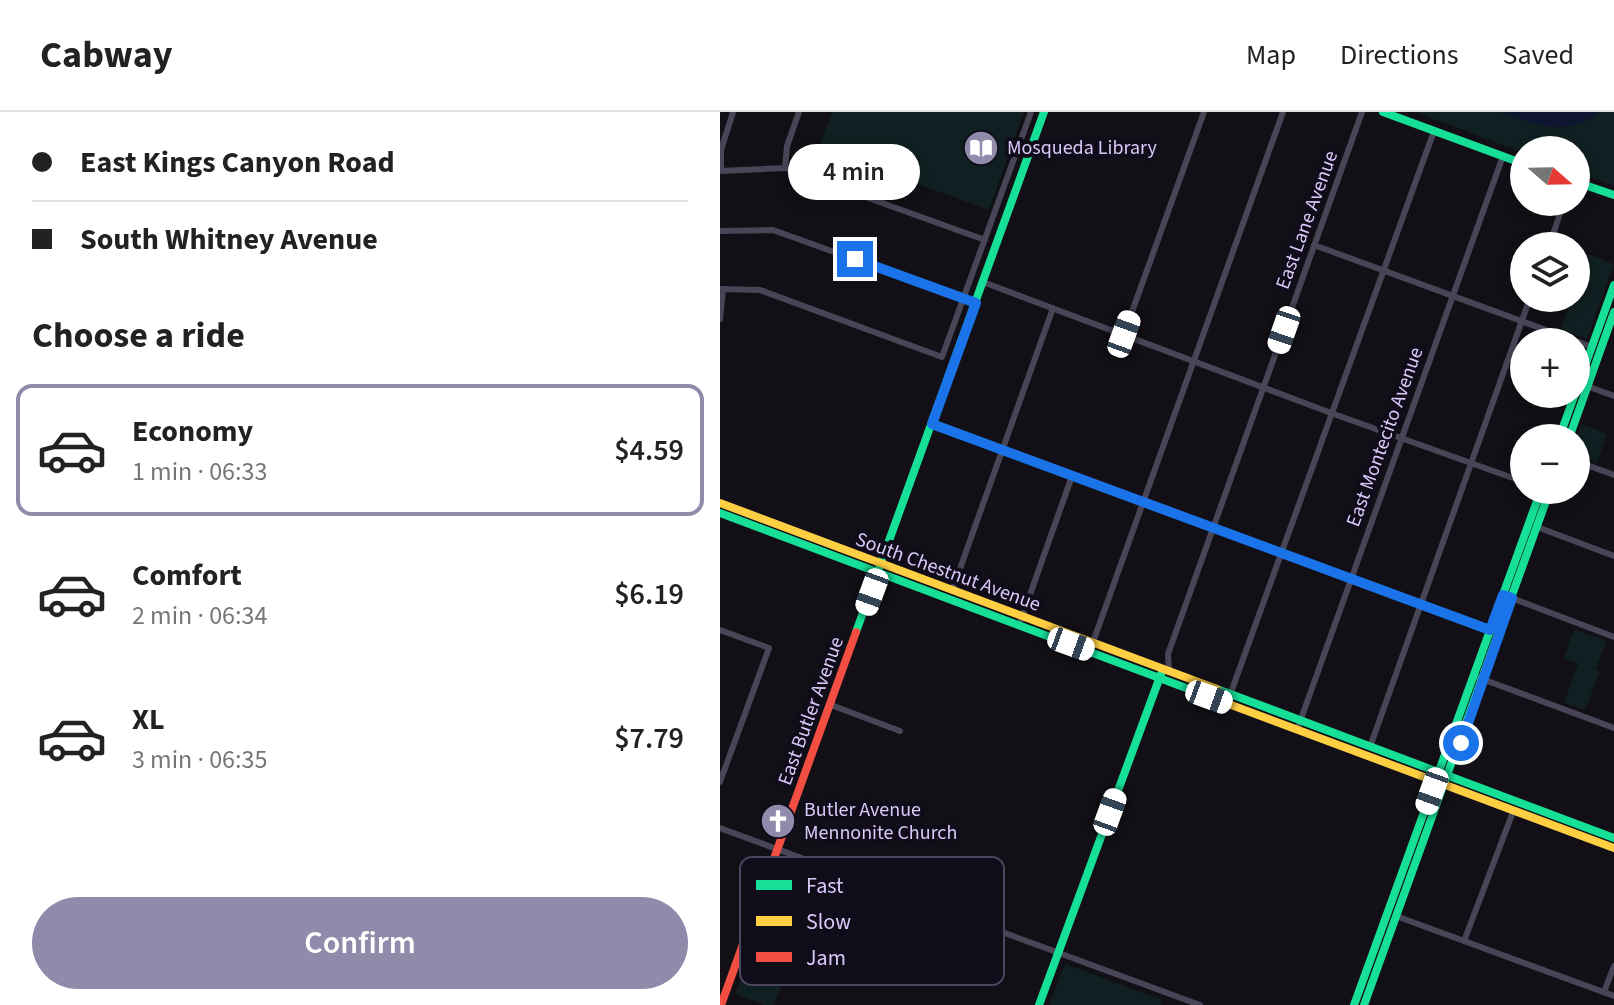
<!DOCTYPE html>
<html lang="en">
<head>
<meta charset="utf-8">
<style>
	:root { --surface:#fff; --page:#f2f2f2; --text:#222; --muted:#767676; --line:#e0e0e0; --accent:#928aaa }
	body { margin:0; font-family:"Source Sans 3",sans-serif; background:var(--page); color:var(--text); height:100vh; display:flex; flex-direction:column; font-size:30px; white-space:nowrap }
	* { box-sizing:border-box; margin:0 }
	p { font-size:26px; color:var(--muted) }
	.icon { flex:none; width:44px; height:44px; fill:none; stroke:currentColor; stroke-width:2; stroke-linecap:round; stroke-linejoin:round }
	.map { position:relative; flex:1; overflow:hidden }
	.panel { display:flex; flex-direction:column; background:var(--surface); width:720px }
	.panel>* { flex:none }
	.banner { display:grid; align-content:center; height:176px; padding:0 32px; background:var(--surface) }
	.needle { width:52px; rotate:110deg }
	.buttons { position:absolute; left:790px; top:24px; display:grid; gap:16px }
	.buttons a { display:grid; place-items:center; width:80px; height:80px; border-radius:50%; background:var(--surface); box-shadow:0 4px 12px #0003; font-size:40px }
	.end { position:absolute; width:36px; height:36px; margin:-18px; border:10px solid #1a73e8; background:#fff; box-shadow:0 0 0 4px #fff }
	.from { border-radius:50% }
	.bubble { position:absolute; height:56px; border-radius:28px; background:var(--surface); box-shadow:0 4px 12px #0003; font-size:26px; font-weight:600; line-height:56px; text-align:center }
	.car { position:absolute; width:24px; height:48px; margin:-24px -12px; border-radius:10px; box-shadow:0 0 6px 2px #0007; background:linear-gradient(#fff 24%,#345 0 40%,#fff 0 76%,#345 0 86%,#fff 0) }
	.banner b { display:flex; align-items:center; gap:28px; height:76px; font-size:30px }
	.banner b+b { border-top:2px solid var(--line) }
	.banner i { width:20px; height:20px; background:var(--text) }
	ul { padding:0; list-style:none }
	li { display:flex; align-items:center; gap:24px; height:132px; margin:0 16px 12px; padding:0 16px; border:4px solid transparent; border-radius:16px }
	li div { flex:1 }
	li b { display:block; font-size:30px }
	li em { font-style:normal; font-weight:600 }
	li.selected { border-color:var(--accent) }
	li>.icon { width:72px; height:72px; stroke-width:1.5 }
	h2 { padding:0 32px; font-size:36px; line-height:96px }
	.button { display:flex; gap:16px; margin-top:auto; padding:16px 32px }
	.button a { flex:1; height:92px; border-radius:48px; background:var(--accent); color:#fff; font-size:32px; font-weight:600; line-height:92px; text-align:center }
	header { display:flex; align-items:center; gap:48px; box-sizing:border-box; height:112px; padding:0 40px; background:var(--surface); border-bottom:2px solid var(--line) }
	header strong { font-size:38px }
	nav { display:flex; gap:44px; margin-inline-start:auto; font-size:28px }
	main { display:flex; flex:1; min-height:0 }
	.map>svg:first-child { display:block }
	.green { fill:#101f21 }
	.water { fill:#0d1530 }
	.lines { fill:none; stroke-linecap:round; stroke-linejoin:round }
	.street { stroke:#484557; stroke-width:6 }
	.fast { stroke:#16e098; stroke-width:8 }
	.slow { stroke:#ffcf43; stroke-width:8 }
	.jam { stroke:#f24e42; stroke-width:8 }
	.route { stroke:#1a73e8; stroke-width:10 }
	.labels { text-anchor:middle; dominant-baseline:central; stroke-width:8; stroke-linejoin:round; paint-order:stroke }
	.poi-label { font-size:20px; fill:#d7cbf9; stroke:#110c1a; text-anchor:start }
	.street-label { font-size:20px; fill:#d7cbf9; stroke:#110c1a }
	.key { fill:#110c1a; stroke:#4c455d; stroke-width:2 }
	.key-label { font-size:22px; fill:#d7cbf9 }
</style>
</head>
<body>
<header>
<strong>Cabway</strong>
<nav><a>Map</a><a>Directions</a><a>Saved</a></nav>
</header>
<main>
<section class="panel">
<div class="banner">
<b><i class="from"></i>East Kings Canyon Road</b>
<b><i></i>South Whitney Avenue</b>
</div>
<h2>Choose a ride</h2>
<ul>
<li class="selected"><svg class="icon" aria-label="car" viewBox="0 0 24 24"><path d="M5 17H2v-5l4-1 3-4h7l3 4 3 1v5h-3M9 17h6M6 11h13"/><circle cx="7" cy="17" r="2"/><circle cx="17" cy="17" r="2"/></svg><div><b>Economy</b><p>1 min · 06:33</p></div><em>$4.59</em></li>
<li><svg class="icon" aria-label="car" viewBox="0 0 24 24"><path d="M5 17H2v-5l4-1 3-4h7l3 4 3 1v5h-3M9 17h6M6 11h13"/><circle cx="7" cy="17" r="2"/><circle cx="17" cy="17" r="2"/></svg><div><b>Comfort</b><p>2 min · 06:34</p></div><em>$6.19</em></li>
<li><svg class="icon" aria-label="car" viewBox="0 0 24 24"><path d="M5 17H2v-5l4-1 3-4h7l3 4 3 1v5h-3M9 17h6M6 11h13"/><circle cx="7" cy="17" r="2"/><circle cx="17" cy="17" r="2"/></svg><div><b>XL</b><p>3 min · 06:35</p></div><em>$7.79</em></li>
</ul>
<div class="button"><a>Confirm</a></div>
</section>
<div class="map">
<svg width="894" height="893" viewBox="0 0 894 893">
	<rect width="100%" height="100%" fill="#121016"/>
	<path class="green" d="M112,0H304L269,98L99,36Z
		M695,0H894V74L856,60V38H804V41Z
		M868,142L894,152L867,227L841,217L852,186H856V175Z
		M861,312L887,322L877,351L856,343V326Z
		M854,517L886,529L876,557L880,559L865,598L844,591L858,552L844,546Z
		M66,748L102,762L54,893H44L15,882Z
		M345,852L443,888L441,893H329Z"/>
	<path class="water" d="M781,0H880C845,26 818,14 781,0Z"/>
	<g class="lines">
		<path class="street" d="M65,56L67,34L79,0
			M0,59L65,56L265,128
			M1,59V38L13,0
			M0,119L53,118L256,191
			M594,133L872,235
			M829,134L844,90
			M263,170L611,301L804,370
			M0,177L40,178L222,245
			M0,207L3,177
			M404,222L484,0
			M222,245L311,0
			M864,273L894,284
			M212,312L770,518
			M856,349L894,363
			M817,415L894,444
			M232,479L333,196
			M789,485L894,525
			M301,508L352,364
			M0,518L49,536L0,670
			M373,530L563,0
			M449,560L448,542L642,0
			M754,564L894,616
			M510,583L714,19
			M111,593L180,619
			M577,618L783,44
			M650,635L810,186
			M0,716L480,893
			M676,804L894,884
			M744,829L793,700
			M884,880L894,854"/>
		<path class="fast" d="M663,0L804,52
			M856,70L894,83
			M856,279L894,173
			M839,326L855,282
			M849,326L894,200
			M0,401L482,582
			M136,520L324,0
			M497,577L894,726
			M319,893L441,562
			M634,893L821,378
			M644,893L830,378"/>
		<path class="slow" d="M0,391L497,577
			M482,582L894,736"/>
		<path class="jam" d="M1,893L136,520"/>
	</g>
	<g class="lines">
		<path class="route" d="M135,147L256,191L212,312L770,518L783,483L792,486L741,631"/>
	</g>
	<defs>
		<g id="library-disc" transform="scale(1.8)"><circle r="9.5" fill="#928aaa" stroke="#110c1a"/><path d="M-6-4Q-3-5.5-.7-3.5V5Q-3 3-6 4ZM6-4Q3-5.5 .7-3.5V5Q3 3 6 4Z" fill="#fff"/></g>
		<g id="church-disc" transform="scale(1.8)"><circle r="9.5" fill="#928aaa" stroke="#110c1a"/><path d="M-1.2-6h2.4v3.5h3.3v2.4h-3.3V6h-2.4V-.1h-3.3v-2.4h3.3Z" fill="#fff"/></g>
	</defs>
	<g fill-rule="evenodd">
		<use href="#library-disc" x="261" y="36"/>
		<use href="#church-disc" x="58" y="709"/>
	</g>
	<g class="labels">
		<g class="poi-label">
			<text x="287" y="36">Mosqueda Library</text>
			<text x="84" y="698">Butler Avenue<tspan x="84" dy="23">Mennonite Church</tspan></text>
		</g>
		<g class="street-label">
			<text transform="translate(587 108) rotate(-70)">East Lane Avenue</text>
			<text transform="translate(665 325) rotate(-70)">East Montecito Avenue</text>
			<text transform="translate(228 460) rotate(20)">South Chestnut Avenue</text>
			<text transform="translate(91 599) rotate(-70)">East Butler Avenue</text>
		</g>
	</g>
	<rect x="20" y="745" width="264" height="128" rx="12" class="key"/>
	<rect x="36" y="768" width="36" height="10" fill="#16e098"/>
	<rect x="36" y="804" width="36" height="10" fill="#ffcf43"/>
	<rect x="36" y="840" width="36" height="10" fill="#f24e42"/>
	<g class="key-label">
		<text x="86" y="781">Fast</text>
		<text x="86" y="817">Slow</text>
		<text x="86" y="853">Jam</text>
	</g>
</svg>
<div class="buttons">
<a><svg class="needle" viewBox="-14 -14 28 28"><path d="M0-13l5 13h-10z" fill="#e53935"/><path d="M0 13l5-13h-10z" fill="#767676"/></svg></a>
<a><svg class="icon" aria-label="layers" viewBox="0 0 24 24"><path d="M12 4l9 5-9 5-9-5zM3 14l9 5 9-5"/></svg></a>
<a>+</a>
<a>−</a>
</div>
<i class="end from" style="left:741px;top:631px"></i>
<i class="end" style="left:135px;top:147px"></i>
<div class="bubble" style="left:68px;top:32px;width:132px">4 min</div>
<i class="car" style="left:564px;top:218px;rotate:199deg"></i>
<i class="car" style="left:404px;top:222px;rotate:20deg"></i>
<i class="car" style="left:152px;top:480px;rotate:200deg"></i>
<i class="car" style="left:351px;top:532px;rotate:110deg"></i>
<i class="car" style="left:489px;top:585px;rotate:110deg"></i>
<i class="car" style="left:712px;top:679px;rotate:200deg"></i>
<i class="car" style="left:390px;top:700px;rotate:20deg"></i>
</div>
</main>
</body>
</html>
